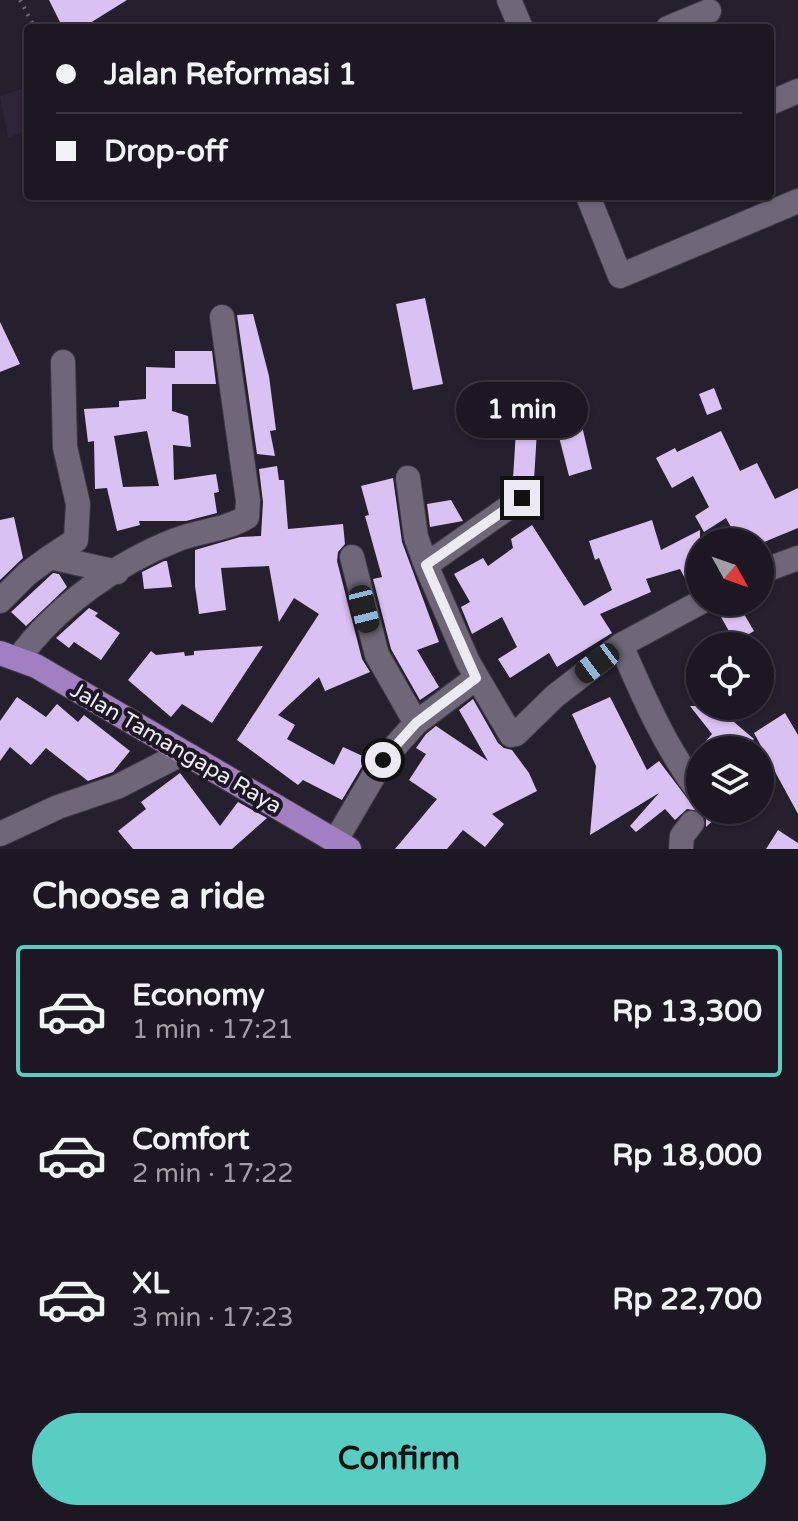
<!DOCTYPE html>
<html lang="en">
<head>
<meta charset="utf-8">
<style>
	:root { --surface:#1c1722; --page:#29242f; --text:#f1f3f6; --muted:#a09fa5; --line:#3a3640; --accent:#57cec1 }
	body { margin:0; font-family:"Varela Round",sans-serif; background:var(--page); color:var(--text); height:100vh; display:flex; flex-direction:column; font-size:30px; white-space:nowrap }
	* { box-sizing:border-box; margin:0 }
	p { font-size:26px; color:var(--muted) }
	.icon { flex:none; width:44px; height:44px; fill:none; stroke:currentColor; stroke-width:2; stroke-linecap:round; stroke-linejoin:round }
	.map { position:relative; height:849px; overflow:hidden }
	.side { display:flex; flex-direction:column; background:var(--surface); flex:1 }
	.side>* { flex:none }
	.hud { position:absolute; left:24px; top:24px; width:750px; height:176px; border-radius:8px; box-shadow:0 2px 6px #0004,0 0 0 2px var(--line); display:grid; align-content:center; height:176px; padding:0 32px; background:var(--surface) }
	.needle { width:52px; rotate:130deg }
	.fabs { position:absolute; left:686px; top:528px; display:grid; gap:16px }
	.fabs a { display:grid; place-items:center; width:88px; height:88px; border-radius:50%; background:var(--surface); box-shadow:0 2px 6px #0004,0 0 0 2px var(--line); font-size:40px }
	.end { position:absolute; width:36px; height:36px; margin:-18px; border:10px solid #eeeaf4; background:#111; box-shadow:0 0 0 4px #111 }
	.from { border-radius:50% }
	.bubble { position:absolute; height:56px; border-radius:28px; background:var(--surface); box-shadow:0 2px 6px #0004,0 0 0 2px var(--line); font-size:26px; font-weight:800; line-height:56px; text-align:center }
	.car { position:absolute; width:24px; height:48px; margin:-24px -12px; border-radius:10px; box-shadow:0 0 6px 2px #0007; background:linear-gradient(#222 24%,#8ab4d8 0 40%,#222 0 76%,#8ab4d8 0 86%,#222 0) }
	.hud b { display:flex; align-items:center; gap:28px; height:76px; font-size:30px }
	.hud b+b { border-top:2px solid var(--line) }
	.hud i { width:20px; height:20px; background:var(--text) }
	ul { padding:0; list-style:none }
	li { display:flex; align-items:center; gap:24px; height:132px; margin:0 16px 12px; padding:0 16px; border:4px solid transparent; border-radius:8px }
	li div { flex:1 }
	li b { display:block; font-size:30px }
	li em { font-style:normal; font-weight:800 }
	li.on { border-color:var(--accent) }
	li>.icon { width:72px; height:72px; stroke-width:1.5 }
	h2 { padding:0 32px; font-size:36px; line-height:96px }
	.button { display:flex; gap:16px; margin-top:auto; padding:16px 32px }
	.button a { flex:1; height:92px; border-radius:48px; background:var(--accent); color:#111; font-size:32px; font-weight:800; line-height:92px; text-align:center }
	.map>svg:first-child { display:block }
	.built { fill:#2f2539 }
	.building { fill:#d9c1f3; fill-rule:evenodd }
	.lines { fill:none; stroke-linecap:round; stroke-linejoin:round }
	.minor-casing { stroke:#403a46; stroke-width:26 }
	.major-casing { stroke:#403a46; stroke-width:26 }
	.path { stroke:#6e6875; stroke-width:4; stroke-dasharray:2 6; stroke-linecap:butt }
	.minor { stroke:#6f6778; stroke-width:24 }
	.major { stroke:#a17fc2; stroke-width:24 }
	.route { stroke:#eeeaf4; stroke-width:10 }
	.labels { text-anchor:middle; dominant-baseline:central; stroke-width:8; stroke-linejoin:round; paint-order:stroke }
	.street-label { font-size:22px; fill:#eeeaf4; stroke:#1c1623 }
</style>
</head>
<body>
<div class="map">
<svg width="798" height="849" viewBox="0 0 798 849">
	<rect width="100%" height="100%" fill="#261f2d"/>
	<path class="built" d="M28,87V130L8,138L0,96Z"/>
	<path class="building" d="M49,0H127L82,28H63Z
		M425,298L443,384L413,390L396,304Z
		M253,314L269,376L276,430L270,431L275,456L257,454L237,315Z
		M0,322L20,364L0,372Z
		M175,351H212L216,384H172V411L188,416L191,447L173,445L174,480L216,474L219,492L214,493L217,513L186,521H139L140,525L117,531L107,488L95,489L94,441L88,442L84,409L119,407V401L146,399V367L175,368ZM147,431L159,486L123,487L114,436Z
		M714,388L722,409L707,415L699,394Z
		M582,426L592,469L569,476L558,433Z
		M516,430L537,431L534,480L513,479Z
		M721,431L740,471L757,463L775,499L798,488V528L764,542H739L726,518L704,532L695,516L709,507L693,476L672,488L656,458L675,448L677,452Z
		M277,466L279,480H284L288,529L343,524L345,544L338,552L337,561L362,659L370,672L325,691L319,677L278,715L295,725L287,739L334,765L343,747L367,758L342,800L303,780L298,785L237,740L319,614L294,598L279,622L269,566L221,568L226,610L199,614L195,586V550L240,537L261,536L263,502L259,469Z
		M393,478L402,542L439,642L417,650L439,687L420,700L391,649L373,579L382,577L365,516L369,515L361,486Z
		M451,500L463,521L430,527L427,504Z
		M14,517L23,558L0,580V520Z
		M652,520L661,550L700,530V578L688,584L680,569L646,579L651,592L600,614L612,633L557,667L549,653L510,678L498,659L517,647L502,617L472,634L461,607L470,602L454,574L483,558L488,566L513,548L511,539L532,525L584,606L612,590L599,558L595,560L589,541Z
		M164,561H167L172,587L144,589L142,572Z
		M53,573L59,574L67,587L26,626L11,612Z
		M726,602H737L754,631L735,642L716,608Z
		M89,608L98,613L95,616L120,633L101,660L74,642L69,648L56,638Z
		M263,646L212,723L182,704L171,717L128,680L151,651L156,655L184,652L185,656L194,655V651Z
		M17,697L46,717L57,704L78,722L84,715L130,751L113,772L88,781L46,748L31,765L10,747L0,761V721Z
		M610,697L647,770L659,761L693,806L700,810H724L706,827V818L700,811L687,809L675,820L665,809L636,832L630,826L659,793L590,835L596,766L572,714Z
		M473,699L498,743L504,748L512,750L529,773L537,791L492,814L504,824L485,847L463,830L447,849H395L437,799L409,780L426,754L416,748L426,734L436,726L488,761L459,710Z
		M690,706H715L754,739L742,750H698L712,734Z
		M785,713L798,735V814L754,733Z
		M180,773L220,826L238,802L267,818L232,849H133L118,831L146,809L141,802Z
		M778,830L798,843V849H766Z"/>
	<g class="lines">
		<g class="minor-casing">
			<path id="minor" d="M509,0L521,28
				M668,28L709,11
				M770,103L798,91
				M588,196L620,276L798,201
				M408,478L416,537L426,565L468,662L511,735L516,734L555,696L621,645L701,602
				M50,557L76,540L78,504L65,447L63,362
				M352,557L377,655L416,723
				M426,565L522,498
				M760,572L798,558
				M0,601L27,574L50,557L117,572
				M621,645C643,696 666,749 700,793
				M18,659C55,608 116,563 176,540C198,531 226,530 247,517L248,501L222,317
				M0,834L58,807L117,787L183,753
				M336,840L383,760L416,723L476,678
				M681,849L682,836L692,823"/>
		</g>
		<g class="major-casing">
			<path id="major" d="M0,653L36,666L349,849"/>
		</g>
		<path class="path" d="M20,0L35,28"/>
		<use href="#minor" class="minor"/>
		<use href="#major" class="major"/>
	</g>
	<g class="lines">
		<path class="route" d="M383,760L416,723L476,678L426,565L522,498"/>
	</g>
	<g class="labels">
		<g class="street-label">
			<text transform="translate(176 748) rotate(30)">Jalan Tamangapa Raya</text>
		</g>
	</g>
</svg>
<div class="fabs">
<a><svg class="needle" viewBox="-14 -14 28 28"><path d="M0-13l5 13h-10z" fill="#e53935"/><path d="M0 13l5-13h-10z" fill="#a09fa5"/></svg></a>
<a><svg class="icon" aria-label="locate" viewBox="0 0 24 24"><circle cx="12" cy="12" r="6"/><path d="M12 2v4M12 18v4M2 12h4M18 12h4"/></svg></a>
<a><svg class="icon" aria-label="layers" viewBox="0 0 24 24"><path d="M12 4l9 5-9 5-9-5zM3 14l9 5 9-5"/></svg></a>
</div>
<i class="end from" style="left:383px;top:760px"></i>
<i class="end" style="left:522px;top:498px"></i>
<div class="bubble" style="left:456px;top:382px;width:132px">1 min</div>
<i class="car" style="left:364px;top:609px;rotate:166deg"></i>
<i class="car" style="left:597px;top:663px;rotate:233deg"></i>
<div class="hud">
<b><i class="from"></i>Jalan Reformasi 1</b>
<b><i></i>Drop-off</b>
</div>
</div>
<section class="side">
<h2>Choose a ride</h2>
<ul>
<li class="on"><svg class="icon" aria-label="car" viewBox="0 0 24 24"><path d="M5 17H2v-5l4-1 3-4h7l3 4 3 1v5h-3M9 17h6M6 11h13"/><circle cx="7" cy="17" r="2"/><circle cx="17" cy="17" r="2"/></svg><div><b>Economy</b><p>1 min · 17:21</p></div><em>Rp 13,300</em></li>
<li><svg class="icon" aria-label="car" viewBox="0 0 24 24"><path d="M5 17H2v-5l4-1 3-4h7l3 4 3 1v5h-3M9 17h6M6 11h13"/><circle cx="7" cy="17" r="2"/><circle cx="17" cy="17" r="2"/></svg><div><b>Comfort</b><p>2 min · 17:22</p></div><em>Rp 18,000</em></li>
<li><svg class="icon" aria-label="car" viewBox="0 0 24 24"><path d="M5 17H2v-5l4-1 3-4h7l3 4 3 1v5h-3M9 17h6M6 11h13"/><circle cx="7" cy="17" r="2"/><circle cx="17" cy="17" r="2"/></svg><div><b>XL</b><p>3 min · 17:23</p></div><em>Rp 22,700</em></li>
</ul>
<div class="button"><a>Confirm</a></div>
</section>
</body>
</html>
